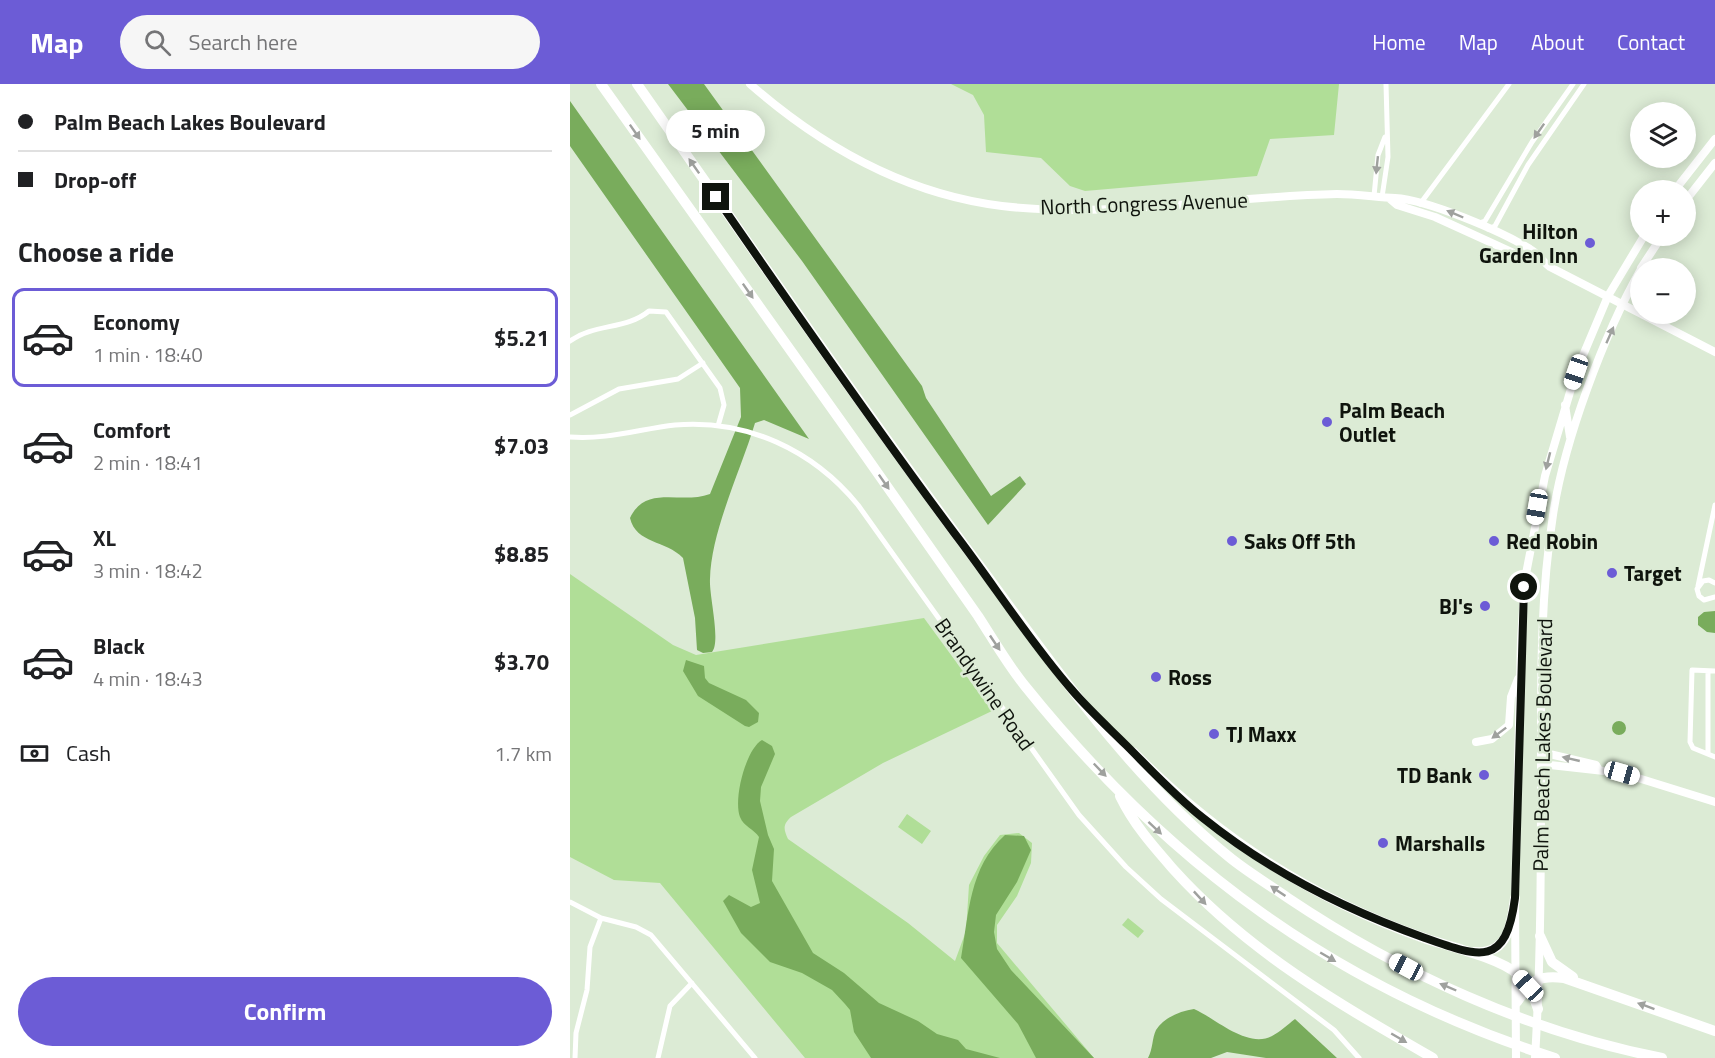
<!DOCTYPE html>
<html lang="en">
<head>
<meta charset="utf-8">
<style>
	:root { --surface:#fff; --page:#f6f6f6; --text:#202124; --muted:#757577; --line:#e0e0e0; --accent:#6c5cd6 }
	body { margin:0; font-family:"Titillium Web",sans-serif; background:var(--page); color:var(--text); height:100vh; display:flex; flex-direction:column; font-size:22px; white-space:nowrap }
	* { box-sizing:border-box; margin:0 }
	p { font-size:20px; color:var(--muted) }
	.icon { flex:none; width:33px; height:33px; fill:none; stroke:currentColor; stroke-width:2; stroke-linecap:round; stroke-linejoin:round }
	.map { position:relative; flex:1; overflow:hidden }
	.drawer { display:flex; flex-direction:column; background:var(--surface); width:570px }
	.drawer>* { flex:none }
	.guide { display:grid; align-content:center; height:132px; padding:0 18px; background:var(--surface) }
	.tools { position:absolute; left:1060px; top:18px; display:grid; gap:12px }
	.tools a { display:grid; place-items:center; width:66px; height:66px; border-radius:50%; background:var(--surface); box-shadow:0 3px 15px #0003; font-size:30px }
	.end { position:absolute; width:27px; height:27px; margin:-14px; border:8px solid #0f140d; background:#fff; box-shadow:0 0 0 3px #fff }
	.from { border-radius:50% }
	.bubble { position:absolute; height:42px; border-radius:21px; background:var(--surface); box-shadow:0 3px 15px #0003; font-size:20px; font-weight:700; line-height:42px; text-align:center }
	.car { position:absolute; width:18px; height:36px; margin:-18px -9px; border-radius:8px; box-shadow:0 0 4px 2px #0007; background:linear-gradient(#fff 24%,#345 0 40%,#fff 0 76%,#345 0 86%,#fff 0) }
	.guide b { display:flex; align-items:center; gap:21px; height:57px; font-size:22px }
	.guide b+b { border-top:2px solid var(--line) }
	.guide i { width:15px; height:15px; background:var(--text) }
	ul { padding:0; list-style:none }
	li { display:flex; align-items:center; gap:18px; height:99px; margin:0 12px 9px; padding:0 6px; border:3px solid transparent; border-radius:12px }
	li div { flex:1 }
	li b { display:block; font-size:22px }
	li em { font-style:normal; font-weight:700 }
	li.selected { border-color:var(--accent) }
	li>.icon { width:54px; height:54px; stroke-width:1.5 }
	h2 { padding:0 18px; font-size:27px; line-height:72px }
	.pay { display:flex; align-items:center; gap:15px; height:66px; padding:0 18px; font-size:22px }
	.pay p { margin-inline-start:auto }
	.button { display:flex; gap:12px; margin-top:auto; padding:12px 18px }
	.button a { flex:1; height:69px; border-radius:36px; background:var(--accent); color:#fff; font-size:24px; font-weight:700; line-height:69px; text-align:center }
	header { display:flex; align-items:center; gap:36px; box-sizing:border-box; height:84px; padding:0 30px; background:var(--accent); color:#fff }
	header strong { font-size:28px }
	nav { display:flex; gap:33px; margin-inline-start:auto; font-size:21px }
	.search { width:420px; height:54px; background:var(--page); display:flex; align-items:center; gap:15px; box-sizing:border-box; padding:0 21px; border-radius:33px; color:var(--muted); font-size:22px }
	main { display:flex; flex:1; min-height:0 }
	.map>svg:first-child { display:block }
	.green { fill:#b0de97 }
	.water { fill:#79ac5c }
	.lines { fill:none; stroke-linecap:round; stroke-linejoin:round }
	.street { stroke:#fff; stroke-width:5 }
	.secondary { stroke:#fff; stroke-width:8 }
	.primary { stroke:#fff; stroke-width:8 }
	.highway { stroke:#fff; stroke-width:10 }
	.oneway { fill:#9fa19e }
	.route { stroke:#0f140d; stroke-width:8 }
	.poi-dot { fill:#6c5cd6; stroke:#dcebd5; stroke-width:2 }
	.labels { text-anchor:middle; dominant-baseline:central; stroke-width:5; stroke-linejoin:round; paint-order:stroke }
	.street-label { font-size:21px; fill:#0f140d; stroke:#dcebd5 }
	.poi-label { font-size:21px; font-weight:bold; fill:#0f140d; stroke:#dcebd5; text-anchor:start }
</style>
</head>
<body>
<header>
<strong>Map</strong>
<div class="search"><svg class="icon" aria-label="search" viewBox="0 0 24 24"><circle cx="10" cy="10" r="6"/><path d="M15 15l6 6"/></svg>Search here</div>
<nav><a>Home</a><a>Map</a><a>About</a><a>Contact</a></nav>
</header>
<main>
<section class="drawer">
<div class="guide">
<b><i class="from"></i>Palm Beach Lakes Boulevard</b>
<b><i></i>Drop-off</b>
</div>
<h2>Choose a ride</h2>
<ul>
<li class="selected"><svg class="icon" aria-label="car" viewBox="0 0 24 24"><path d="M5 17H2v-5l4-1 3-4h7l3 4 3 1v5h-3M9 17h6M6 11h13"/><circle cx="7" cy="17" r="2"/><circle cx="17" cy="17" r="2"/></svg><div><b>Economy</b><p>1 min · 18:40</p></div><em>$5.21</em></li>
<li><svg class="icon" aria-label="car" viewBox="0 0 24 24"><path d="M5 17H2v-5l4-1 3-4h7l3 4 3 1v5h-3M9 17h6M6 11h13"/><circle cx="7" cy="17" r="2"/><circle cx="17" cy="17" r="2"/></svg><div><b>Comfort</b><p>2 min · 18:41</p></div><em>$7.03</em></li>
<li><svg class="icon" aria-label="car" viewBox="0 0 24 24"><path d="M5 17H2v-5l4-1 3-4h7l3 4 3 1v5h-3M9 17h6M6 11h13"/><circle cx="7" cy="17" r="2"/><circle cx="17" cy="17" r="2"/></svg><div><b>XL</b><p>3 min · 18:42</p></div><em>$8.85</em></li>
<li><svg class="icon" aria-label="car" viewBox="0 0 24 24"><path d="M5 17H2v-5l4-1 3-4h7l3 4 3 1v5h-3M9 17h6M6 11h13"/><circle cx="7" cy="17" r="2"/><circle cx="17" cy="17" r="2"/></svg><div><b>Black</b><p>4 min · 18:43</p></div><em>$3.70</em></li>
</ul>
<div class="pay"><svg class="icon" aria-label="cash" viewBox="0 0 24 24"><path d="M3 7h18v10H3z"/><circle cx="12" cy="12" r="2"/></svg>Cash<p>1.7 km</p></div>
<div class="button"><a>Confirm</a></div>
</section>
<div class="map">
<svg width="1145" height="974" viewBox="0 0 1145 974">
	<rect width="100%" height="100%" fill="#dcebd5"/>
	<path class="green" d="M381,0H769L764,51L700,55L687,92L515,107L500,102L471,74L416,68L414,31L403,11Z
		M0,490L103,561L126,571L354,534L422,627L313,679L221,733C212,741 214,746 218,755L338,839L385,877L396,847L399,801L414,772L430,751L449,749L462,759L461,779L447,812L427,841V859L524,974H235L90,799L44,796L0,773Z
		M337,730L361,747L352,760L328,743Z
		M558,834L574,847L568,854L552,841Z"/>
	<path class="water" d="M98,0H134L352,302L356,314L421,412L450,392L456,400L418,441L232,177Z
		M0,17L239,355L194,336L185,339C171,386 141,447 140,495C139,512 151,557 142,568L133,569L127,566L125,534L113,474C96,456 66,460 60,434C76,400 111,421 140,410L171,333L170,304L0,62Z
		M1145,527V549L1137,548L1128,541V533L1134,528Z
		M116,576L134,582L135,594L139,599L176,616L189,629L188,638L179,643L175,642L128,612L113,587Z
		M1042 644a7 7 0 1 1 14 0a7 7 0 1 1-14 0Z
		M192,656L202,662L205,670L191,703L190,717L198,751L204,765L202,797L243,869L274,889L309,919L348,937L367,950L388,956L396,965L430,974H301L284,948L280,926L275,920L262,906L232,889L200,878L171,849L153,817L159,811L181,823L190,819L182,786L189,753C184,745 174,743 170,733C163,715 176,665 192,656Z
		M435,751L454,752L461,766L447,798L426,831L424,848L427,865L441,886L524,974H466L448,940L391,874C399,830 399,783 435,751Z
		M624,925C645,934 677,965 702,952C710,948 717,941 725,935L767,974H696L657,968L641,974H578C583,965 582,954 586,946C594,933 611,927 624,925Z"/>
	<g class="lines">
		<path class="street" d="M804,112L808,71L815,53
			M812,113L818,73L816,0
			M850,120L939,0
			M909,139L915,137L962,58L1003,0
			M918,145L925,142L958,81L1014,0
			M0,257C25,239 56,246 79,227L96,228L150,304L154,321L148,342
			M0,331L49,305L108,295L133,279
			M0,353C36,356 70,345 105,341C177,335 243,366 288,421L509,731L556,783L591,815L764,946L789,974
			M1145,499L1139,496L1133,497L1127,505L1129,512L1134,516L1145,513
			M1128,502L1145,421
			M1138,587V670
			M1145,587L1122,586L1120,658L1123,664L1145,673
			M0,818L31,834L66,843L81,851L185,974
			M5,974L6,949L17,906L20,863L31,834
			M88,974L100,922L122,899"/>
		<path class="secondary" d="M180,0C252,63 335,110 432,122C543,135 656,112 767,110C786,110 806,113 825,114C858,116 931,147 960,165C968,169 972,177 980,183L1145,268
			M820,115L827,121L865,133L957,175L972,177
			M971,668L1026,681L1029,686
			M971,680L1052,689L1145,718"/>
		<path class="primary" d="M1105,106L1145,55
			M1116,116L1145,79
			M1071,184L1092,152
			M995,321L1000,353
			M906,658L922,655L939,641L941,613L948,595
			M946,974L945,814L951,555L955,495L975,392L1006,288L1038,212L1074,152
			M965,974C971,876 971,778 971,680C971,597 970,514 983,431C994,357 1034,250 1071,185"/>
		<path class="highway" d="M31,0C119,124 208,247 295,371C333,425 370,478 408,532C423,555 437,580 455,602C598,780 766,904 985,974
			M67,0C182,164 295,329 415,489C488,588 561,693 658,772C676,787 698,800 718,814C830,889 959,948 1092,974
			M563,668C647,753 740,814 854,854C877,862 930,874 947,890C958,899 963,911 968,925
			M550,712C564,741 583,762 604,786C678,868 769,920 863,974
			M970,852L982,878L1003,893
			M905,868C938,871 942,839 945,814
			M947,918C962,896 967,891 994,894L1145,947"/>
	</g>
	<defs><path id="oneway-solid" d="M-6-.8H1V-3.2L6.5 0L1 3.2V.8H-6Z" transform="scale(1.5)"/></defs>
	<g class="oneway">
		<use href="#oneway-solid" transform="translate(969 47) rotate(125)"/>
		<use href="#oneway-solid" transform="translate(65 48) rotate(55)"/>
		<use href="#oneway-solid" transform="translate(807 81) rotate(96)"/>
		<use href="#oneway-solid" transform="translate(124 82) rotate(-125)"/>
		<use href="#oneway-solid" transform="translate(885 130) rotate(-157)"/>
		<use href="#oneway-solid" transform="translate(178 207) rotate(55)"/>
		<use href="#oneway-solid" transform="translate(1040 251) rotate(-66)"/>
		<use href="#oneway-solid" transform="translate(978 377) rotate(104)"/>
		<use href="#oneway-solid" transform="translate(314 398) rotate(55)"/>
		<use href="#oneway-solid" transform="translate(425 559) rotate(56)"/>
		<use href="#oneway-solid" transform="translate(929 649) rotate(143)"/>
		<use href="#oneway-solid" transform="translate(1001 675) rotate(-167)"/>
		<use href="#oneway-solid" transform="translate(530 686) rotate(46)"/>
		<use href="#oneway-solid" transform="translate(585 744) rotate(43)"/>
		<use href="#oneway-solid" transform="translate(708 807) rotate(-146)"/>
		<use href="#oneway-solid" transform="translate(630 814) rotate(47)"/>
		<use href="#oneway-solid" transform="translate(758 873) rotate(30)"/>
		<use href="#oneway-solid" transform="translate(878 903) rotate(-157)"/>
		<use href="#oneway-solid" transform="translate(1076 922) rotate(-160)"/>
		<use href="#oneway-solid" transform="translate(829 954) rotate(30)"/>
	</g>
	<g class="lines">
		<path class="route" d="M146,113C224,226 303,340 385,450C424,501 460,558 502,606C519,626 538,643 556,661C581,686 605,712 633,734C699,787 776,826 855,854C911,874 936,883 945,814L954,503"/>
	</g>
	<g class="poi-dot">
		<circle cx="1020" cy="159" r="6"/>
		<circle cx="757" cy="338" r="6"/>
		<circle cx="662" cy="457" r="6"/>
		<circle cx="924" cy="457" r="6"/>
		<circle cx="1042" cy="489" r="6"/>
		<circle cx="915" cy="522" r="6"/>
		<circle cx="586" cy="593" r="6"/>
		<circle cx="644" cy="650" r="6"/>
		<circle cx="914" cy="691" r="6"/>
		<circle cx="813" cy="759" r="6"/>
	</g>
	<g class="labels">
		<g class="street-label">
			<text transform="translate(574 119) rotate(-2)">North Congress Avenue</text>
			<text transform="translate(415 600) rotate(55)">Brandywine Road</text>
			<text transform="translate(972 661) rotate(-89)">Palm Beach Lakes Boulevard</text>
		</g>
		<g class="poi-label">
			<text x="1008" y="147" text-anchor="end">Hilton<tspan x="1008" dy="24">Garden Inn</tspan></text>
			<text x="769" y="326">Palm Beach<tspan x="769" dy="24">Outlet</tspan></text>
			<text x="674" y="457">Saks Off 5th</text>
			<text x="936" y="457">Red Robin</text>
			<text x="1054" y="489">Target</text>
			<text x="903" y="522" text-anchor="end">BJ's</text>
			<text x="598" y="593">Ross</text>
			<text x="656" y="650">TJ Maxx</text>
			<text x="902" y="691" text-anchor="end">TD Bank</text>
			<text x="825" y="759">Marshalls</text>
		</g>
	</g>
</svg>
<div class="tools">
<a><svg class="icon" aria-label="layers" viewBox="0 0 24 24"><path d="M12 4l9 5-9 5-9-5zM3 14l9 5 9-5"/></svg></a>
<a>+</a>
<a>−</a>
</div>
<i class="end from" style="left:954px;top:503px"></i>
<i class="end" style="left:146px;top:113px"></i>
<div class="bubble" style="left:96px;top:26px;width:99px">5 min</div>
<i class="car" style="left:1006px;top:288px;rotate:199deg"></i>
<i class="car" style="left:967px;top:423px;rotate:190deg"></i>
<i class="car" style="left:1052px;top:689px;rotate:106deg"></i>
<i class="car" style="left:836px;top:883px;rotate:298deg"></i>
<i class="car" style="left:958px;top:902px;rotate:317deg"></i>
</div>
</main>
</body>
</html>
